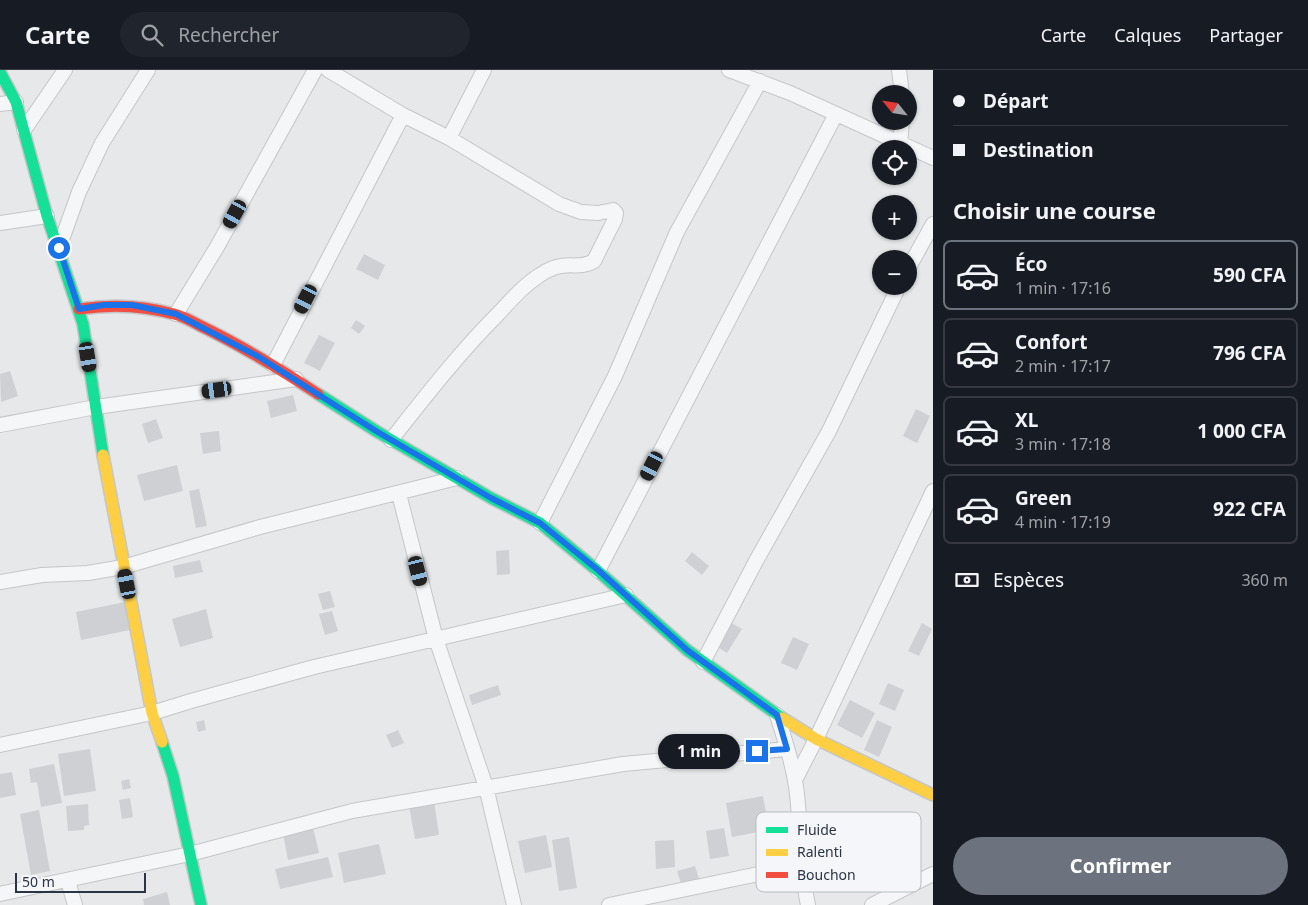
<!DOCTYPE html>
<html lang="fr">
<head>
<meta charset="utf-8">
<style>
	:root { --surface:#171b24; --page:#20242c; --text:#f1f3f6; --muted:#9ea1a6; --line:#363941; --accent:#6c737f }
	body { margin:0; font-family:"Noto Sans",sans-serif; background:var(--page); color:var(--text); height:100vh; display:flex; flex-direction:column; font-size:19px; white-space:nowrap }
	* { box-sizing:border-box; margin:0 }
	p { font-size:16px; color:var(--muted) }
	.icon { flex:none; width:28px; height:28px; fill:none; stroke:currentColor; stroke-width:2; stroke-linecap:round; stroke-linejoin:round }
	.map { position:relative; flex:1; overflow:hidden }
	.panel { display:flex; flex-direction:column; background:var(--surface); width:375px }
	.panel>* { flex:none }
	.banner { display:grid; align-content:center; height:110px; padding:0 20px; background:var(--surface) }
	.needle { width:32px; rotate:300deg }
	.fabs { position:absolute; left:872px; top:15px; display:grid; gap:10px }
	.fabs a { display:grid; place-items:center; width:45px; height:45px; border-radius:50%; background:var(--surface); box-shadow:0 1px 4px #0004; font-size:25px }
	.scale { position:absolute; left:15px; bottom:12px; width:131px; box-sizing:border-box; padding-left:5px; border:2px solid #2b3445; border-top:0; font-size:14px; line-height:18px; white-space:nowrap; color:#2b3445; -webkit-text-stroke:4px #f4f6f9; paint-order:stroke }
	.end { position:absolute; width:22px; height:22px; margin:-11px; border:6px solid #1a73e8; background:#fff; box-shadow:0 0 0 2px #fff }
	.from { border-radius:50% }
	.bubble { position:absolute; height:35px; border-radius:18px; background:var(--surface); box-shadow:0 1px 4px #0004; font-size:16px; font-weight:700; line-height:35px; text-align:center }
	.car { position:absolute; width:15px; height:30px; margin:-15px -8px; border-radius:6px; box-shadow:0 0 4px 1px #0007; background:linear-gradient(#222 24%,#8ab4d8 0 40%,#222 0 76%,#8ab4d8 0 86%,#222 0) }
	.banner b { display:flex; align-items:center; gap:18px; height:48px; font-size:19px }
	.banner b+b { border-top:1px solid var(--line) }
	.banner i { width:12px; height:12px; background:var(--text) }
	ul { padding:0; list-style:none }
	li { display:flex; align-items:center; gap:15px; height:70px; margin:0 10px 8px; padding:0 10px; border:2px solid var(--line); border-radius:8px }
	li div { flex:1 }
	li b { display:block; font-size:19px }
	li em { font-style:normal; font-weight:700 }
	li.on { border-color:var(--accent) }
	li>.icon { width:45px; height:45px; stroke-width:1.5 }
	h2 { padding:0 20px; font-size:22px; line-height:60px }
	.pay { display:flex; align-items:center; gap:12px; height:55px; padding:0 20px; font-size:19px }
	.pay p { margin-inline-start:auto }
	.button { display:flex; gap:10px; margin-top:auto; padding:10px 20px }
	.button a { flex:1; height:58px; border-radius:30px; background:var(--accent); color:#fff; font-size:20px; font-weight:700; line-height:58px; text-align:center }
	header { display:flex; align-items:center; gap:30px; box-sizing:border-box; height:70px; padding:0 25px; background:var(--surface); border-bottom:1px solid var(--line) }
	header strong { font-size:24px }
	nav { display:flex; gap:28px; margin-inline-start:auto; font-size:18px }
	.search { width:350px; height:45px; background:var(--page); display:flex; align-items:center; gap:12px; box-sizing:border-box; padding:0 18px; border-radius:28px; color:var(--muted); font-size:19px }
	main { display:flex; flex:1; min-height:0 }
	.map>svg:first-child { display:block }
	.building { fill:#ced0d3 }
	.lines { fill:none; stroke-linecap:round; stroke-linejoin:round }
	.street-casing { stroke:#c4c6c8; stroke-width:16 }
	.fast-casing { stroke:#c4c6c8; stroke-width:14 }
	.slow-casing { stroke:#c4c6c8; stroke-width:14 }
	.jam-casing { stroke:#c4c6c8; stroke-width:14 }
	.street { stroke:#f5f6f7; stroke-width:14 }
	.fast { stroke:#16e098; stroke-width:11 }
	.slow { stroke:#ffcf43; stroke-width:11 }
	.jam { stroke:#f24e42; stroke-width:11 }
	.route { stroke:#1a73e8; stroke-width:6 }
	.key { fill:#f4f6f9; stroke:#b8bcc3; stroke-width:1 }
	.key-label { font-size:14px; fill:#2b3445 }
</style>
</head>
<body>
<header>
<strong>Carte</strong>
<div class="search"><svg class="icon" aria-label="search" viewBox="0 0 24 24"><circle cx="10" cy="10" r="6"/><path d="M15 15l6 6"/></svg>Rechercher</div>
<nav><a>Carte</a><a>Calques</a><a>Partager</a></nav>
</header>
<main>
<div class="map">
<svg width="933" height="835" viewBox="0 0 933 835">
	<rect width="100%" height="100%" fill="#e6e8ea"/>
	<path class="building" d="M364,184L385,195L378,210L356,199Z
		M356,250L365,256L359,264L351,258Z
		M319,265L335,273L320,301L304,293Z
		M10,301L18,326L1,332L0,304Z
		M293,325L297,341L271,348L267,331Z
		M916,339L930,346L917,373L903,366Z
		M156,349L163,368L148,373L142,354Z
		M219,361L221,381L203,384L200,363Z
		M177,395L183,421L144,431L137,405Z
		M199,419L207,456L196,458L189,421Z
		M509,480L510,504L497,505L496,481Z
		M692,482L709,496L702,505L685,491Z
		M200,490L203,502L175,508L173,496Z
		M330,521L335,537L323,540L318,524Z
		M125,532L130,560L81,570L76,542Z
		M206,539L213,568L180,577L172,549Z
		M332,541L338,561L325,565L319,544Z
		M723,548L742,559L727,583L708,571Z
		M922,553L932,559L919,586L908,581Z
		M793,567L809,574L797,600L781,593Z
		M888,613L904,620L895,641L879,634Z
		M498,615L501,625L472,635L469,625Z
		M850,630L875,643L862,668L837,655Z
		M204,650L206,660L198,662L196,652Z
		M877,650L892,657L879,687L864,680Z
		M398,660L404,673L392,678L386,665Z
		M90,679L96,721L64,726L58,684Z
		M54,694L62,733L41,737L37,712L31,713L29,699Z
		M12,702L16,725L0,728V704Z
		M129,709L131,718L123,720L121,711Z
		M763,726L769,760L732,767L726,733Z
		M130,728L133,747L122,749L119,730Z
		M434,731L439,765L415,769L409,736Z
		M88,734L89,755L84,756V760L68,761L66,736Z
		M39,740L50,801L31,805L20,744Z
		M313,757L319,783L288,790L283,763Z
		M724,758L729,786L710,789L706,761Z
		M546,765L552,797L525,803L518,771Z
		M569,767L577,818L559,821L552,770Z
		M674,770L675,797L656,799L655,771Z
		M379,774L386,804L344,813L338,783Z
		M328,787L333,807L280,819L275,799Z
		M695,796L700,812L682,817L677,801Z
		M167,822L170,835H144L143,829Z"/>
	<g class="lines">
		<g class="street-casing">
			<path id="street" d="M328,0L403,45L449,68L559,134L581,142L598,143L613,140L616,143L615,149L594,191C583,198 573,194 561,196C553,197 546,201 540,205C524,215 511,230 498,244C459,283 425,327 391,370
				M729,0L790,23L933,88
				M899,0L902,24
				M0,34L16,32
				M24,60L65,0
				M449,68L484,0
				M900,74L902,51
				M0,153L47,146
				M59,178L79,122L102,73L148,0
				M909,197L933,154
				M176,244L217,177L315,0
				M273,295L403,45
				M0,355L96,337L296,309
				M399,424L436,569L486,717L514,835
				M540,453L615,306L677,162L760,11
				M598,501L836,44
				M0,512L42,505L88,503L123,497L260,457L457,408
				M703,592L756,491L829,361L899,216
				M777,645C785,671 794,697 797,724C801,761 800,798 808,835
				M0,675L152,643L191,631L314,597L626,525
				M795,710L816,669L933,421
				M68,811L75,835
				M0,824L190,784L352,741L623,694L787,679
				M609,835L802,795
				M872,835L933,804"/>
		</g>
		<g class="fast-casing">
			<path id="fast" d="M0,2L16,32L47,146L83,254L103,385
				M318,324L376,361L491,428L540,453L598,501L687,580L782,648
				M162,672L173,706L201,835"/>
		</g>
		<g class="slow-casing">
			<path id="slow" d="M103,385L152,643L162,672
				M782,648L816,669L933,725"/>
		</g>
		<g class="jam-casing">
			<path id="jam" d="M79,239C112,234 142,235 174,244C186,247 198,255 209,260C247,279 283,301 318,324"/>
		</g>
		<use href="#street" class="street"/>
		<use href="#fast" class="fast"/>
		<use href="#slow" class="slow"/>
		<use href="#jam" class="jam"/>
	</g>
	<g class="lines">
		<path class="route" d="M59,178L79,239L104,235H132L176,244L259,287L376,361L491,428L540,453L598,500L687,580L777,645L787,679L757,681"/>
	</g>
	<rect x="756" y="742" width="165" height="80" rx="8" class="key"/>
	<rect x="766" y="757" width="22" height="6" fill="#16e098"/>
	<rect x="766" y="779" width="22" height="7" fill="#ffcf43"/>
	<rect x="766" y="802" width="22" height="6" fill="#f24e42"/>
	<g class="key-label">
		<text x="797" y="765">Fluide</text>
		<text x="797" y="787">Ralenti</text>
		<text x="797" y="810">Bouchon</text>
	</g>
</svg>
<div class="fabs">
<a><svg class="needle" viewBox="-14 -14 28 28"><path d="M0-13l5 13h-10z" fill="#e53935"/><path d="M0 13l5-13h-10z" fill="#9ea1a6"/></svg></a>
<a><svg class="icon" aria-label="locate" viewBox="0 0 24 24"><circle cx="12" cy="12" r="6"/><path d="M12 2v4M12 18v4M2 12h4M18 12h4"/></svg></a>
<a>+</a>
<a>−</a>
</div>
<div class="scale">50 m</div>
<i class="end from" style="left:59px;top:178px"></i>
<i class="end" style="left:757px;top:681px"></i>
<div class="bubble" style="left:658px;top:664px;width:82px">1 min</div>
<i class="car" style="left:235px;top:144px;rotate:209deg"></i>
<i class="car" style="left:306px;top:229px;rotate:207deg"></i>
<i class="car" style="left:88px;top:287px;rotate:171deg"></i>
<i class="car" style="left:217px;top:320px;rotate:262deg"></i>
<i class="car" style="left:652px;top:396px;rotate:207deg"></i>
<i class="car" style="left:418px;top:501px;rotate:166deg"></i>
<i class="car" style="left:127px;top:514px;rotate:349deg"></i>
</div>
<section class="panel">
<div class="banner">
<b><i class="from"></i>Départ</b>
<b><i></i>Destination</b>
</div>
<h2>Choisir une course</h2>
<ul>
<li class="on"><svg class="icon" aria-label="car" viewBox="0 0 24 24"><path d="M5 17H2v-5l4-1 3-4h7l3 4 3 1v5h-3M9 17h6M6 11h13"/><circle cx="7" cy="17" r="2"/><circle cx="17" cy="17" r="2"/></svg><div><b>Éco</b><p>1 min · 17:16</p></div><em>590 CFA</em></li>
<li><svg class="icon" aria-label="car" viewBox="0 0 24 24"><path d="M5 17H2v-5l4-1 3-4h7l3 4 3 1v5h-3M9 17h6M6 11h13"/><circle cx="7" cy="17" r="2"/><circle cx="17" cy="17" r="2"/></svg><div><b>Confort</b><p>2 min · 17:17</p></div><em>796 CFA</em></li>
<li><svg class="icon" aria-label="car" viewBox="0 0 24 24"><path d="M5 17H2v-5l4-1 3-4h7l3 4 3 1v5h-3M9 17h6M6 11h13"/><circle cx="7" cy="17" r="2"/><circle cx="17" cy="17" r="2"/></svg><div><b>XL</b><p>3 min · 17:18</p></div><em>1 000 CFA</em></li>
<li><svg class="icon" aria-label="car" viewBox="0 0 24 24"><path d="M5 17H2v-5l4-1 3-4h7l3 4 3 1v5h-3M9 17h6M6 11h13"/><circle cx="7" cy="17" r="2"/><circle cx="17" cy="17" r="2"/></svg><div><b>Green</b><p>4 min · 17:19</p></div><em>922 CFA</em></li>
</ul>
<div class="pay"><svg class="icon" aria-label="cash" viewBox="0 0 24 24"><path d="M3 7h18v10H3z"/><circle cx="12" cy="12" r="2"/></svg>Espèces<p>360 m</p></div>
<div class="button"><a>Confirmer</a></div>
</section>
</main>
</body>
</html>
